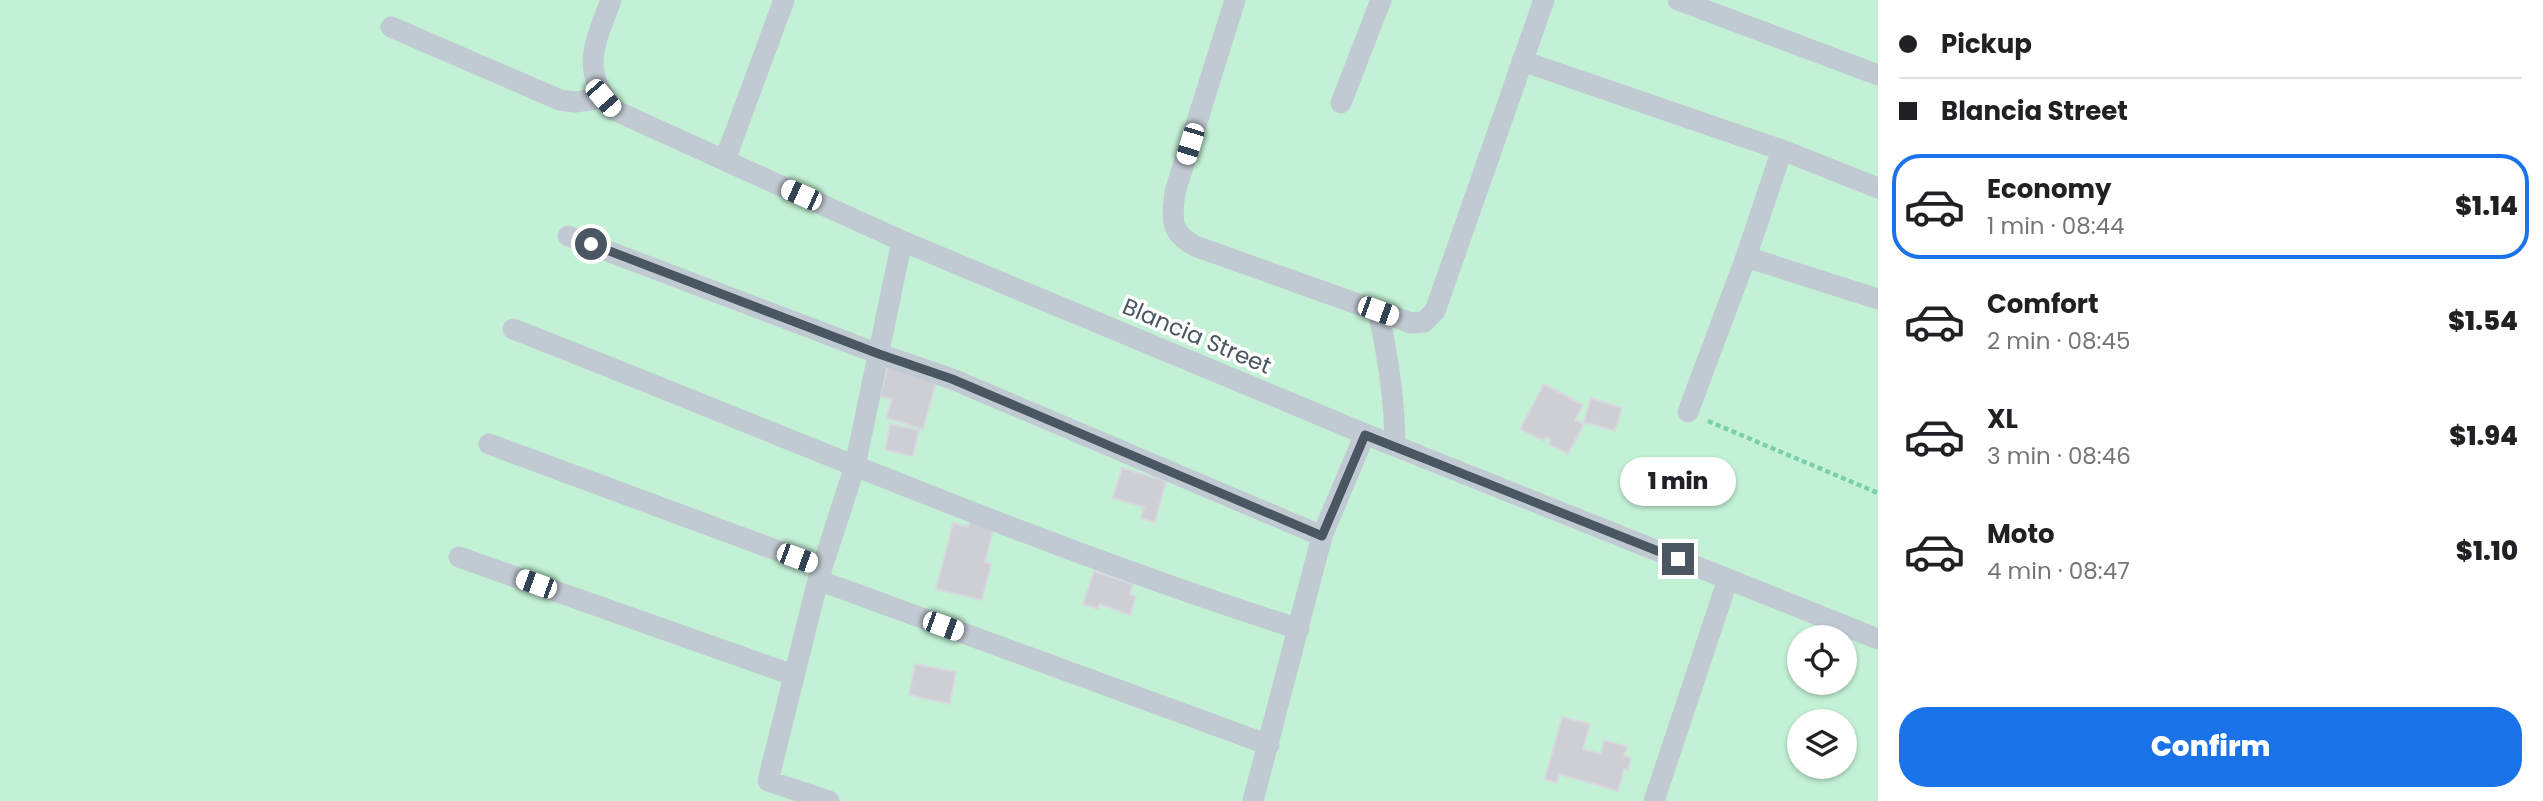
<!DOCTYPE html>
<html lang="en">
<head>
<meta charset="utf-8">
<style>
	:root { --surface:#fff; --page:#f2f2f2; --text:#202124; --muted:#757577; --line:#e0e0e0; --accent:#1a73e8 }
	body { margin:0; font-family:Poppins,sans-serif; background:var(--page); color:var(--text); height:100vh; display:flex; flex-direction:column; font-size:26px; white-space:nowrap }
	* { box-sizing:border-box; margin:0 }
	p { font-size:23px; color:var(--muted) }
	.icon { flex:none; width:38px; height:38px; fill:none; stroke:currentColor; stroke-width:2; stroke-linecap:round; stroke-linejoin:round }
	.map { position:relative; flex:1; overflow:hidden }
	.drawer { display:flex; flex-direction:column; background:var(--surface); width:665px }
	.drawer>* { flex:none }
	.banner { display:grid; align-content:center; height:154px; padding:0 21px; background:var(--surface) }
	.fabs { position:absolute; left:1787px; top:625px; display:grid; gap:14px }
	.fabs a { display:grid; place-items:center; width:70px; height:70px; border-radius:50%; background:var(--surface); box-shadow:0 2px 5px #0004; font-size:35px }
	.end { position:absolute; width:32px; height:32px; margin:-16px; border:9px solid #4a5661; background:#fff; box-shadow:0 0 0 4px #fff }
	.from { border-radius:50% }
	.bubble { position:absolute; height:49px; border-radius:24px; background:var(--surface); box-shadow:0 2px 5px #0004; font-size:23px; font-weight:800; line-height:49px; text-align:center }
	.car { position:absolute; width:21px; height:42px; margin:-21px -10px; border-radius:9px; box-shadow:0 0 5px 2px #0007; background:linear-gradient(#fff 24%,#345 0 40%,#fff 0 76%,#345 0 86%,#fff 0) }
	.banner b { display:flex; align-items:center; gap:24px; height:66px; font-size:26px }
	.banner b+b { border-top:2px solid var(--line) }
	.banner i { width:18px; height:18px; background:var(--text) }
	ul { padding:0; list-style:none }
	li { display:flex; align-items:center; gap:21px; height:105px; margin:0 14px 10px; padding:0 7px; border:4px solid transparent; border-radius:28px }
	li div { flex:1 }
	li b { display:block; font-size:26px }
	li em { font-style:normal; font-weight:800 }
	li.selected { border-color:var(--accent) }
	li>.icon { width:63px; height:63px; stroke-width:1.5 }
	.button { display:flex; gap:14px; margin-top:auto; padding:14px 21px }
	.button a { flex:1; height:80px; border-radius:28px; background:var(--accent); color:#fff; font-size:28px; font-weight:800; line-height:80px; text-align:center }
	main { display:flex; flex:1; min-height:0 }
	.map>svg:first-child { display:block }
	.green { fill:#c3f1d5; fill-rule:evenodd }
	.building { fill:#cdcfd5; stroke:#d7d9de; stroke-width:2 }
	.lines { fill:none; stroke-linecap:round; stroke-linejoin:round }
	.path { stroke:#7ad0a6; stroke-width:4.5; stroke-dasharray:5 3.5; stroke-linecap:butt }
	.minor { stroke:#c1cad2; stroke-width:21 }
	.route { stroke:#4a5661; stroke-width:9 }
	.labels { text-anchor:middle; dominant-baseline:central; stroke-width:7; stroke-linejoin:round; paint-order:stroke }
	.street-label { font-size:23px; fill:#4a5661; stroke:#fff }
</style>
</head>
<body>
<main>
<div class="map">
<svg width="1878" height="801" viewBox="0 0 1878 801">
	<rect width="100%" height="100%" fill="#f5f3f3"/>
	<path class="green" d="M0,0H1878V801H0ZM1799,637H1844V682H1799ZM1799,721H1844V766H1799Z"/>
	<path class="building" d="M889,362L938,376L923,429L886,418L892,399L880,396Z
		M1544,384L1583,405L1575,420L1584,424L1568,454L1549,444L1551,439L1546,437L1544,441L1520,429Z
		M1591,398L1622,408L1615,431L1584,422Z
		M890,424L919,430L913,456L885,450Z
		M1122,468L1166,481L1155,523L1141,518L1144,507L1113,498Z
		M971,516L995,523L985,562L991,564L982,600L936,589L953,523L968,527Z
		M1094,571L1133,584L1130,594L1136,596L1130,615L1100,604L1098,609L1083,604Z
		M915,664L956,672L950,704L909,695Z
		M1562,717L1590,724L1583,749L1601,754L1604,740L1627,747L1624,756L1631,758L1628,770L1624,769L1618,791L1559,774L1557,783L1545,779Z"/>
	<g class="lines">
		<path class="path" d="M1708,421L1878,493"/>
		<path class="minor" d="M611,0C595,44 579,70 614,110L902,241L1365,434L1878,639
			M1235,0L1175,192C1172,219 1169,232 1195,246L1411,323L1424,322L1435,311L1544,0
			M1678,0L1878,75
			M391,27L560,100L575,102L603,98
			M1522,61L1782,150
			M1341,103L1381,0
			M725,160L784,0
			M568,236L879,354L952,379L1322,536L1365,434
			M1746,257L1878,299
			M1378,311C1388,356 1395,400 1395,446
			M513,329C774,431 1032,544 1299,629
			M1688,412L1746,257L1782,150L1878,188
			M489,444L822,567
			M459,557L793,675
			M818,580L1269,745
			M829,801L768,781L818,580L855,466L902,241
			M1253,801L1322,536
			M1654,801L1728,579"/>
	</g>
	<g class="lines">
		<path class="route" d="M591,244L879,354L952,379L1322,536L1365,435L1678,559"/>
	</g>
	<g class="labels">
		<g class="street-label">
			<text transform="translate(1197 336) rotate(23)">Blancia Street</text>
		</g>
	</g>
</svg>
<div class="fabs">
<a><svg class="icon" aria-label="locate" viewBox="0 0 24 24"><circle cx="12" cy="12" r="6"/><path d="M12 2v4M12 18v4M2 12h4M18 12h4"/></svg></a>
<a><svg class="icon" aria-label="layers" viewBox="0 0 24 24"><path d="M12 4l9 5-9 5-9-5zM3 14l9 5 9-5"/></svg></a>
</div>
<i class="end from" style="left:591px;top:244px"></i>
<i class="end" style="left:1678px;top:559px"></i>
<div class="bubble" style="left:1620px;top:457px;width:116px">1 min</div>
<i class="car" style="left:603px;top:98px;rotate:139deg"></i>
<i class="car" style="left:1190px;top:144px;rotate:197deg"></i>
<i class="car" style="left:801px;top:195px;rotate:294deg"></i>
<i class="car" style="left:1378px;top:311px;rotate:110deg"></i>
<i class="car" style="left:797px;top:558px;rotate:110deg"></i>
<i class="car" style="left:536px;top:584px;rotate:290deg"></i>
<i class="car" style="left:943px;top:626px;rotate:110deg"></i>
</div>
<section class="drawer">
<div class="banner">
<b><i class="from"></i>Pickup</b>
<b><i></i>Blancia Street</b>
</div>
<ul>
<li class="selected"><svg class="icon" aria-label="car" viewBox="0 0 24 24"><path d="M5 17H2v-5l4-1 3-4h7l3 4 3 1v5h-3M9 17h6M6 11h13"/><circle cx="7" cy="17" r="2"/><circle cx="17" cy="17" r="2"/></svg><div><b>Economy</b><p>1 min · 08:44</p></div><em>$1.14</em></li>
<li><svg class="icon" aria-label="car" viewBox="0 0 24 24"><path d="M5 17H2v-5l4-1 3-4h7l3 4 3 1v5h-3M9 17h6M6 11h13"/><circle cx="7" cy="17" r="2"/><circle cx="17" cy="17" r="2"/></svg><div><b>Comfort</b><p>2 min · 08:45</p></div><em>$1.54</em></li>
<li><svg class="icon" aria-label="car" viewBox="0 0 24 24"><path d="M5 17H2v-5l4-1 3-4h7l3 4 3 1v5h-3M9 17h6M6 11h13"/><circle cx="7" cy="17" r="2"/><circle cx="17" cy="17" r="2"/></svg><div><b>XL</b><p>3 min · 08:46</p></div><em>$1.94</em></li>
<li><svg class="icon" aria-label="car" viewBox="0 0 24 24"><path d="M5 17H2v-5l4-1 3-4h7l3 4 3 1v5h-3M9 17h6M6 11h13"/><circle cx="7" cy="17" r="2"/><circle cx="17" cy="17" r="2"/></svg><div><b>Moto</b><p>4 min · 08:47</p></div><em>$1.10</em></li>
</ul>
<div class="button"><a>Confirm</a></div>
</section>
</main>
</body>
</html>
